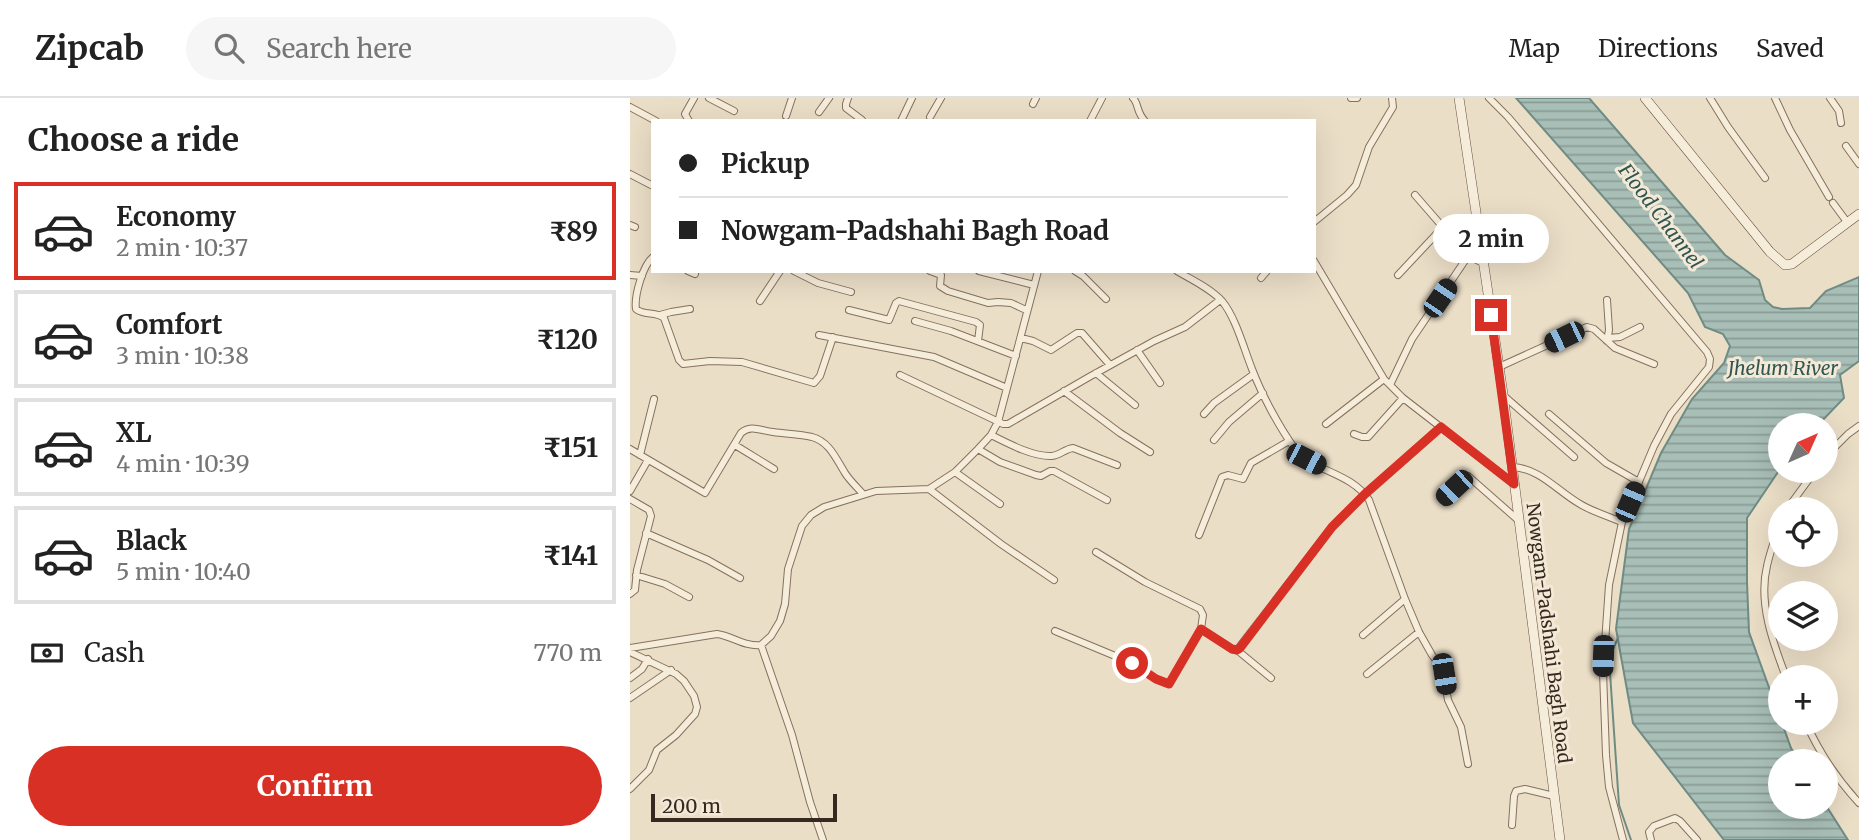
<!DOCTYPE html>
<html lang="en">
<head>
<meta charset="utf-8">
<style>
	:root { --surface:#fff; --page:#f6f6f6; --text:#222; --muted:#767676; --line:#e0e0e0; --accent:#d93025 }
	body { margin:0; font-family:Merriweather,serif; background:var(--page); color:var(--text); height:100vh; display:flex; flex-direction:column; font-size:26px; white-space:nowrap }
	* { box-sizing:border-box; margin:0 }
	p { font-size:23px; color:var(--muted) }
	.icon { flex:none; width:38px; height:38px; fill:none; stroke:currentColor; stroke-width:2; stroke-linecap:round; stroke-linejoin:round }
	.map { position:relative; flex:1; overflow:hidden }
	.side { display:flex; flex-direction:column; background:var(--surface); width:630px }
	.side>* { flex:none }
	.banner { position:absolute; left:21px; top:21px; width:665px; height:154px; border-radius:0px; box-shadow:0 7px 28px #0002; display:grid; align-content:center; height:154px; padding:0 28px; background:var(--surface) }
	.needle { width:46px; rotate:45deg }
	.fabs { position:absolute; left:1138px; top:315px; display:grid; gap:14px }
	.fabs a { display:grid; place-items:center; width:70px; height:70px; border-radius:50%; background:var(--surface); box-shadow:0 7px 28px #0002; font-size:35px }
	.scale { position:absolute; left:21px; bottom:18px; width:186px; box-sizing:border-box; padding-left:7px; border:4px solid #362a20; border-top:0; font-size:19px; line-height:24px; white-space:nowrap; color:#362a20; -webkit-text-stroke:5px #f3e9d6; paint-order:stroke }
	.end { position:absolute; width:32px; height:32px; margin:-16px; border:9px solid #d93025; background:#fff; box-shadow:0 0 0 4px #fff }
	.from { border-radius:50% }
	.bubble { position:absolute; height:49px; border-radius:24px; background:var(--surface); box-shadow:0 7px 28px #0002; font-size:23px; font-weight:700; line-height:49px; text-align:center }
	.car { position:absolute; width:21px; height:42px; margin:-21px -10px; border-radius:9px; box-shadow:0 0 5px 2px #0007; background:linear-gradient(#222 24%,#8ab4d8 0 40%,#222 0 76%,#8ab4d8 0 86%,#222 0) }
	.banner b { display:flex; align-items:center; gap:24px; height:66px; font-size:26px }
	.banner b+b { border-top:2px solid var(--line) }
	.banner i { width:18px; height:18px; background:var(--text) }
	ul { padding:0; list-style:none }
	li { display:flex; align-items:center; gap:21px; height:98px; margin:0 14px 10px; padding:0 14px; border:4px solid var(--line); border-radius:0px }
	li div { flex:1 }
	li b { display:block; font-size:26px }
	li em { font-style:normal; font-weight:700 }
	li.on { border-color:var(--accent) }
	li>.icon { width:63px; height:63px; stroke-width:1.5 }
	h2 { padding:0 28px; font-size:32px; line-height:84px }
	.pay { display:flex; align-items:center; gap:18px; height:77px; padding:0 28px; font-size:26px }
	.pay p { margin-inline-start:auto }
	.action { display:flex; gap:14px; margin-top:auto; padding:14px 28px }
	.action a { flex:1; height:80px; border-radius:42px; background:var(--accent); color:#fff; font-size:28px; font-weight:700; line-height:80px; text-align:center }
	header { display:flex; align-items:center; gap:42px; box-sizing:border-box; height:98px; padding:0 35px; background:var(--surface); border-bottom:2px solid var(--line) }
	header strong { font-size:33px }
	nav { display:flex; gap:38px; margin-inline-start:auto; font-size:24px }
	.search { width:490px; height:63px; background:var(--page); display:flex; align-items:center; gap:18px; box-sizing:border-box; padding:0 24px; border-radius:38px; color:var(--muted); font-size:26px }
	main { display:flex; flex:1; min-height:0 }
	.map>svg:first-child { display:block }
	.water { fill:url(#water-rules); stroke:#6f8c84; stroke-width:2 }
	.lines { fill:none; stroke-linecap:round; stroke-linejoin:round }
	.stream { stroke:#6f8c84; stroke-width:2 }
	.minor-casing { stroke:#85715e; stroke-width:8 }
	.secondary-casing { stroke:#675241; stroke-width:10 }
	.minor { stroke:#f6ecda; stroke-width:6 }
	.secondary { stroke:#f6ecda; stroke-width:9 }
	.route { stroke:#d93025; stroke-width:9 }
	.labels { text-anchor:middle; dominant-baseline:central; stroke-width:6; stroke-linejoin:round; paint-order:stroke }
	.street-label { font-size:18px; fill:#362a20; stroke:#f3e9d6 }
	.water-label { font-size:19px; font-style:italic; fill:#315551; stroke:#f3e9d6 }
</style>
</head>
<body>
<header>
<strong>Zipcab</strong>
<div class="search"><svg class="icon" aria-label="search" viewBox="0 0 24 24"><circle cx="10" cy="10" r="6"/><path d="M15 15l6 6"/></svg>Search here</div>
<nav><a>Map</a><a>Directions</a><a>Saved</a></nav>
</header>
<main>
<section class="side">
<h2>Choose a ride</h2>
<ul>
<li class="on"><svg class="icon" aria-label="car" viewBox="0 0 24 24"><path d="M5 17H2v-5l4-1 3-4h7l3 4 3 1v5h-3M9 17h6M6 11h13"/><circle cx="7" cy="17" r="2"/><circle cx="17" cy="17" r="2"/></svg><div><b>Economy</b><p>2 min · 10:37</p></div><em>₹89</em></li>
<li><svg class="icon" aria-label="car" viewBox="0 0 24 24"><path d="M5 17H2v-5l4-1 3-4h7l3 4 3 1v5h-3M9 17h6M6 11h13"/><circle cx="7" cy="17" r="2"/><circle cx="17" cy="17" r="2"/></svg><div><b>Comfort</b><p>3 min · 10:38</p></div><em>₹120</em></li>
<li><svg class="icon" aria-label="car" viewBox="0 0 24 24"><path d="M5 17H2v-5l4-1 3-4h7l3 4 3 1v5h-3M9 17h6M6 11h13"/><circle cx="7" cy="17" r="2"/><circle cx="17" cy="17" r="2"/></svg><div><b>XL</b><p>4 min · 10:39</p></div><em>₹151</em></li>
<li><svg class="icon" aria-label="car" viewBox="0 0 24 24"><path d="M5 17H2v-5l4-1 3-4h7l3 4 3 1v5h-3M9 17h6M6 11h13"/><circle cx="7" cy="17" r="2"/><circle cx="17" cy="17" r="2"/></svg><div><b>Black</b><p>5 min · 10:40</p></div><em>₹141</em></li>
</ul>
<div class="pay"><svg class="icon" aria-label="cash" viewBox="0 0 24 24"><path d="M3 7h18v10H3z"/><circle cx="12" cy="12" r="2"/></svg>Cash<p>770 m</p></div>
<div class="action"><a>Confirm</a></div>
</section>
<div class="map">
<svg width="1229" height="742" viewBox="0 0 1229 742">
	<defs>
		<pattern id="water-rules" width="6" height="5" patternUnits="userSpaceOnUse" patternTransform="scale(1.75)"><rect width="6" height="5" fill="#a8bfb7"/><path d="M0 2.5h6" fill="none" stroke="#8a9b94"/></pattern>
	</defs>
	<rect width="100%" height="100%" fill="#ebdec7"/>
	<path class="water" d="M886,0H959L1095,157L1129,182L1135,202L1143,209L1152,211L1180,210L1196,193L1229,179V263L1210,277L1214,300L1188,327H1150V371L1117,420V484L1119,534L1150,620V625H1152L1161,650L1169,663H1150V709H1195V706L1218,742H1094L1003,625L986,531L999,431L1031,355L1062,301L1094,265L1100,248L1093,236L1075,229L1058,195Z"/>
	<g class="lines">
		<path class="stream" d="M988,540L979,560L989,707L1001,742"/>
		<g class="minor-casing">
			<path id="minor" d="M79,0L104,13
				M218,0L216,6V10L232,22
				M503,0C509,6 506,14 515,23
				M721,0H727
				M859,0L878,19L1077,254L1080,261L1079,269L1041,316L1024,348L992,424L979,487L973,574L976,657L979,689L993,742
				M1080,0L1098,29L1135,80
				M1145,0L1160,32L1199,99
				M1200,0L1209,13L1211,25
				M403,6L406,0
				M0,9L26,23
				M189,14L199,0
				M156,18L162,0
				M300,19L311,0
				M59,23L55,16L64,0
				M271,23L282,0
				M460,23L472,0
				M1216,48L1229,66
				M0,76L23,88
				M785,97L838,158L853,165
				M1203,105L1217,124
				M684,124L717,97L726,87L739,49L763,9L762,0
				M0,127L5,129
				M23,159C13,167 4,198 6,211C14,218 26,213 34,220L49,262L53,266L80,263L112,264L184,285L190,278L203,239
				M684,163L754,281L773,300L884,386
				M58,173L65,176
				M164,173L188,185L221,194
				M300,173L311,177L310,188L318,193L358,205L368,204L381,205L396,212
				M349,173L404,187
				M445,173L453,178L476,201
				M547,173C562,182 580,190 592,203C606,220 614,251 622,271C632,297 649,329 665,351C681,373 721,374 739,402L775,501L789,534L802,557L813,572L818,602L831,629L838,666
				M0,177L12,178
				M768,177L813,129
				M631,180L637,173
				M130,203L150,173
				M219,212L259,222L266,205L269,203L346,224L350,227L348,243
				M30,217L41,214L60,211
				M285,223L321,233L386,258
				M189,237L304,259L377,290
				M391,240L403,243L421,252L447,235H452L480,267
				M978,240L990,239L1010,229
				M977,243L979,232L977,202
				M507,252L530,285
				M869,269L957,229L964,231L985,250L1024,266
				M466,275L505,307
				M270,277L373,326H378L459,279L524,243L555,229L590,202
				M760,287L782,241L838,158
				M434,293L490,335L520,354
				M874,298L944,359
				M574,316L584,305L624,276
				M919,316L976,365L1009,384
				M696,326L754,281
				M724,336L732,339H738L773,300
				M361,337C377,345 403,359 422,358C430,357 435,351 443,350L487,367
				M584,342L599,324L633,295
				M105,347L144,371
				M0,351L75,395L111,335C121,326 131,333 143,334C156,336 169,336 182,339C200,344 206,361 215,375C220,383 227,389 233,396
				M348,351L370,364L406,377L411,378L420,373H424L477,402
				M10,357L24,301
				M1195,359L1218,336L1229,328
				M883,369C911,371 927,393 950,406C963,414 978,418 992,424
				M325,374L370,406
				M299,391L371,446L424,482
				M0,393L18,362
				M0,401L19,412L21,418L7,472L5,492L0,496
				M812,401L838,378L888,422
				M1157,411L1185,373
				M1150,426C1145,440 1140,454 1137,468C1128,505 1143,545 1156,579
				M16,435L78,462L110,480
				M569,437L592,379L598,377L613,381L621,365L659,343
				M466,454L515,484L570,511L573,517L571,531L602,551L607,552L702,429L735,396L811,329
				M6,477L35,486L59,499
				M425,533L502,565L526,581L539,586L571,531
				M733,537L775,501
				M131,547L162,637L180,704L193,742
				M0,550L87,536C102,538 115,549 131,547L141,538L150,523L155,506L158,471L172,428L181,417L194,409L246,393L299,391L325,374L348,351L361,337L368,324L408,173
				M607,552L641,580
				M0,554L46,576L54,583L64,598L67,609L65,616L46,637L27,652L19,672L0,691
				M737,576L789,534
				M0,580L12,571L18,561
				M0,600L41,572
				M1176,625C1189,654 1207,681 1229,705
				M882,727L884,698L886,693L895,691L924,698
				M1021,742L1019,734L1024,728L1045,720L1050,723L1067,742"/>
		</g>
		<g class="secondary-casing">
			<path id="secondary" d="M829,0L873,296L930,742
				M1015,0L1140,154L1155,167L1162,166L1229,116"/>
		</g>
		<use href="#minor" class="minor"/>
		<use href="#secondary" class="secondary"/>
	</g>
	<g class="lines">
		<path class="route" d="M502,565L526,581L539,586L571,531L602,551L607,552L610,550L702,429L735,396L811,329L884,386L861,217"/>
	</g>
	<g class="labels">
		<g class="street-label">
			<text transform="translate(919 535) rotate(83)">Nowgam-Padshahi Bagh Road</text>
		</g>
		<g class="water-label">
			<text transform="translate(1031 118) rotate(53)">Flood Channel</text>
			<text x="1153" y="270">Jhelum River</text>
		</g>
	</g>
</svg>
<div class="fabs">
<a><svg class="needle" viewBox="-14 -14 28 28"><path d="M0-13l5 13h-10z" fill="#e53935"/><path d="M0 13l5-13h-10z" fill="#767676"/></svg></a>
<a><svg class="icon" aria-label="locate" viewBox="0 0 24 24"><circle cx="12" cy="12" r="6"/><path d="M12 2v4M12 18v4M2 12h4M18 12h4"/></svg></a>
<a><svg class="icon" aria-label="layers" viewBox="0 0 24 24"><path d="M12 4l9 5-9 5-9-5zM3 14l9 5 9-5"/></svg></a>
<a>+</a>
<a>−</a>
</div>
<div class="scale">200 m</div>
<i class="end from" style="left:502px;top:565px"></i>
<i class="end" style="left:861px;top:217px"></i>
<div class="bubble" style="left:803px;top:116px;width:116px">2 min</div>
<i class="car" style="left:810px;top:200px;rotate:34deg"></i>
<i class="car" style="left:934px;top:239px;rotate:244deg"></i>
<i class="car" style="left:676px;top:361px;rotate:117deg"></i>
<i class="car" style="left:824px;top:390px;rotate:227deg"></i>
<i class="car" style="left:1000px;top:404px;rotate:23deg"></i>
<i class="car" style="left:973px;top:558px;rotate:182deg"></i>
<i class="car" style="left:814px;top:576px;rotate:171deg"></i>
<div class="banner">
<b><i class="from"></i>Pickup</b>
<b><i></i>Nowgam-Padshahi Bagh Road</b>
</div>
</div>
</main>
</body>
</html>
